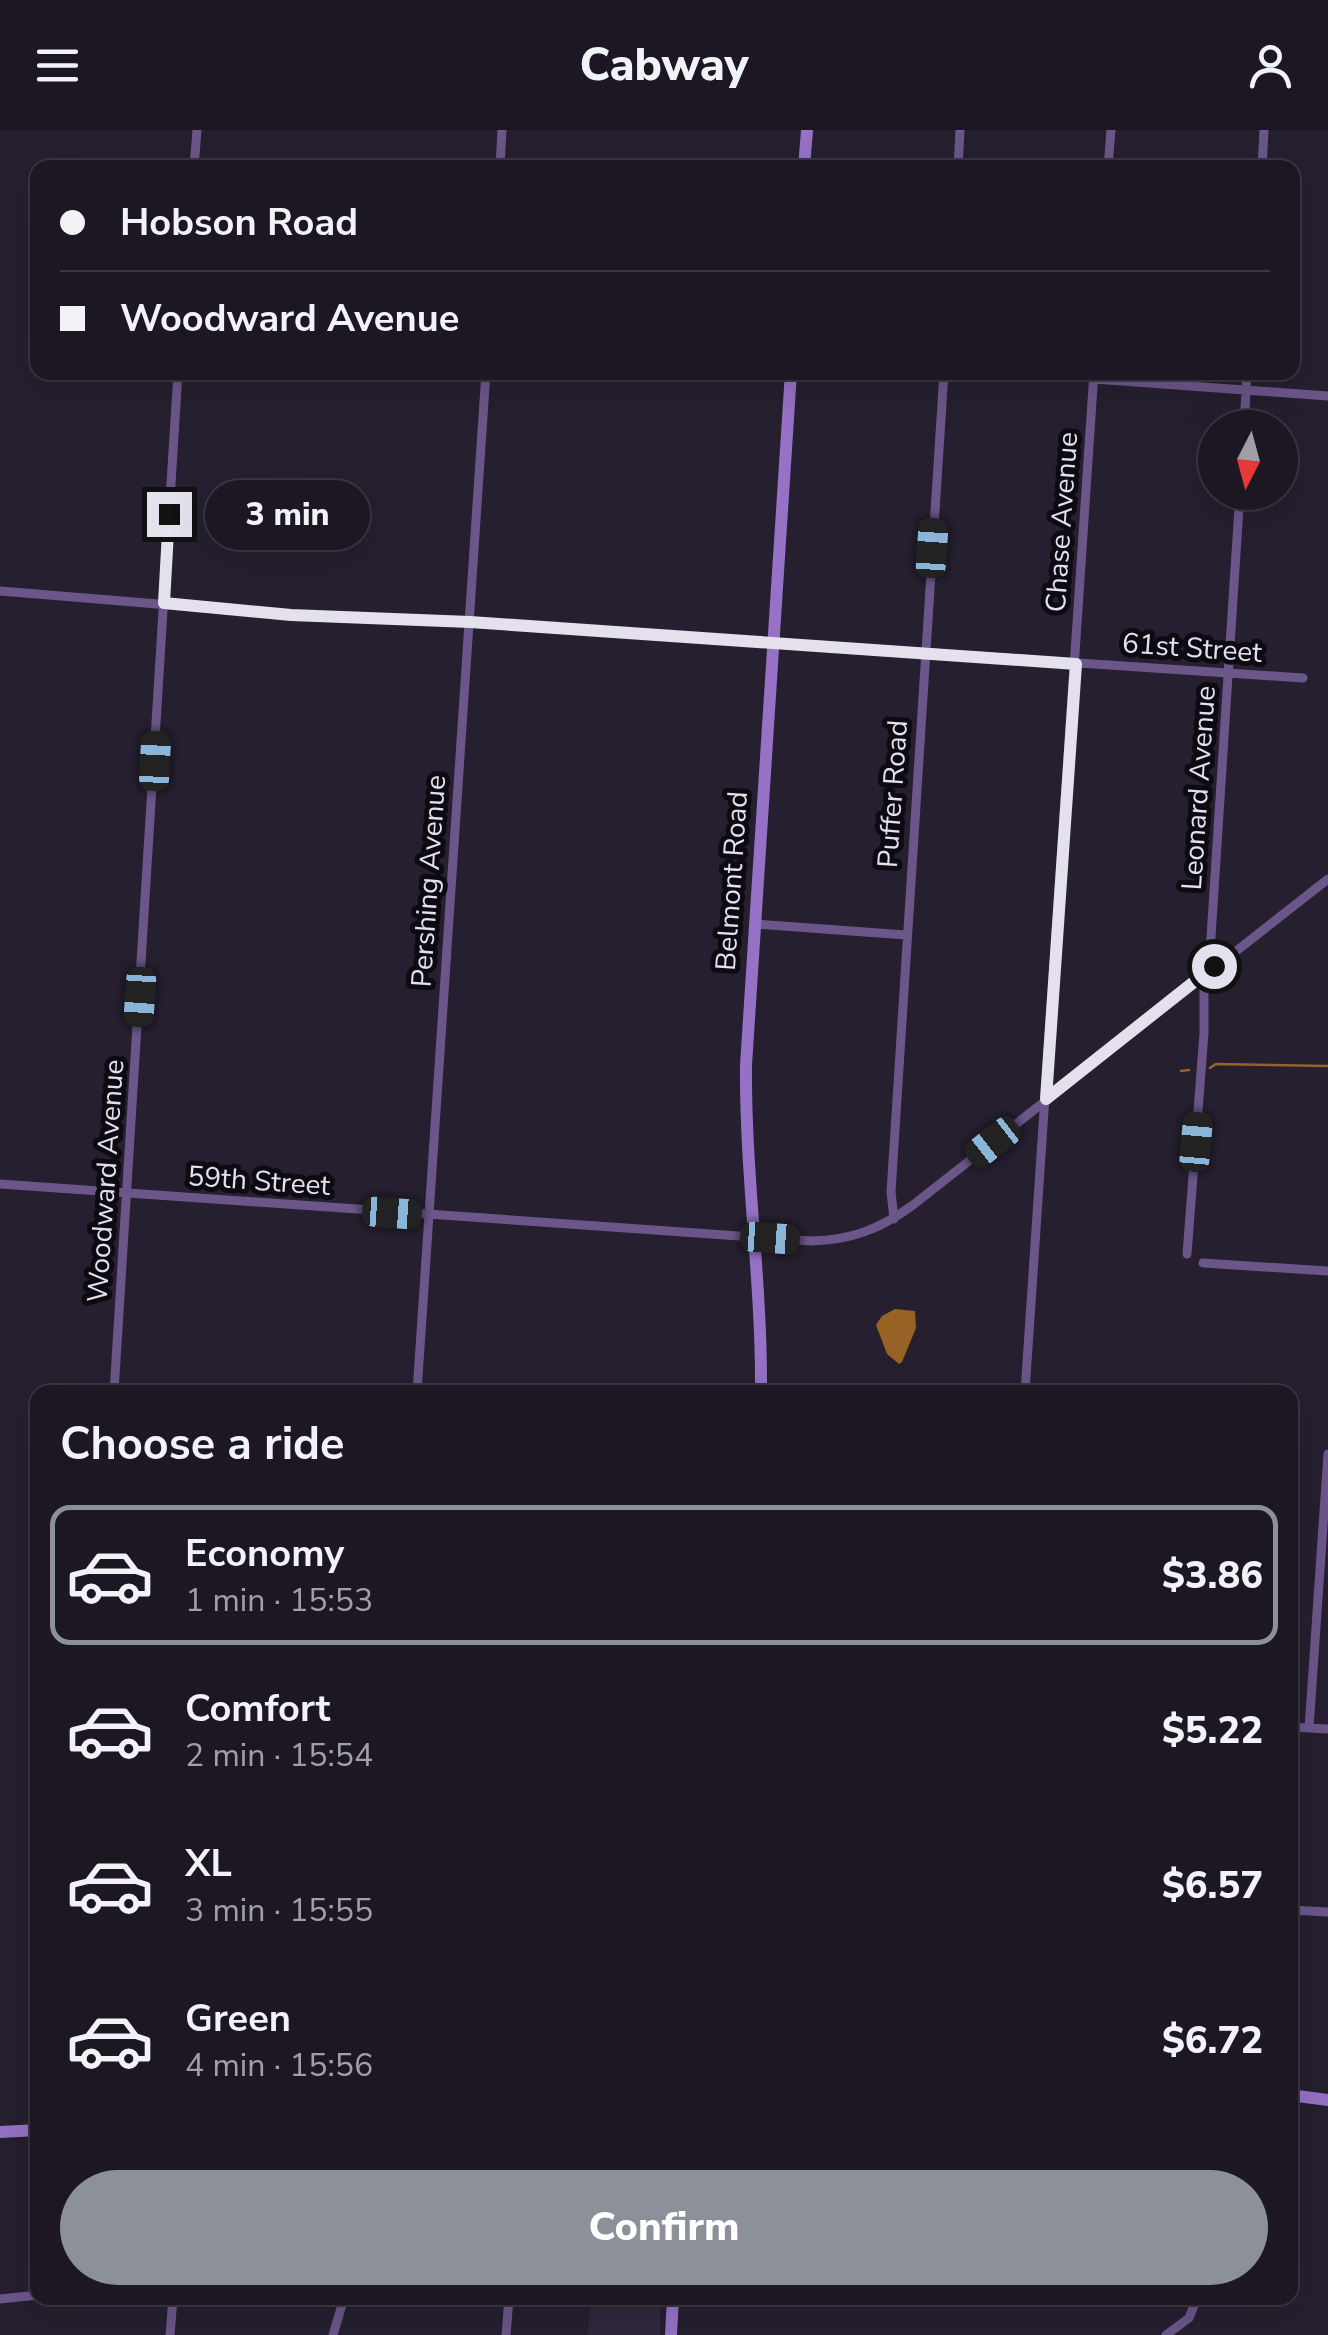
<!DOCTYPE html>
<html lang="en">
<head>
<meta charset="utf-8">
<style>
	:root { --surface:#1c1723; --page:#25202b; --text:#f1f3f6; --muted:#a09fa6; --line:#3a3641; --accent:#8c9099 }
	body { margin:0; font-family:"Nunito Sans",sans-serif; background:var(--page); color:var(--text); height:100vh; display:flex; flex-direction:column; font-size:38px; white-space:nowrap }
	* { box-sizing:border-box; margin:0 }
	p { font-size:32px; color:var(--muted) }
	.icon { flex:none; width:55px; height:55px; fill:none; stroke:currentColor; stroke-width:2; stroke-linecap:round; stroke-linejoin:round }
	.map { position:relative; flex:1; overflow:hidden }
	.sheet { position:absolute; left:30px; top:1255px; width:1268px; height:920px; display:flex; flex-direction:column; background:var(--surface); border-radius:20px; box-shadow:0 10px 40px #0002,0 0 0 2px var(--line) }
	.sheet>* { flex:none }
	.guide { position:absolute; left:30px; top:30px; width:1270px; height:220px; border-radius:20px; box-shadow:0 10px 40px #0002,0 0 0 2px var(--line); display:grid; align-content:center; height:220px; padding:0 30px; background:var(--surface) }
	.needle { width:65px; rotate:186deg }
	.controls { position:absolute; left:1198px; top:280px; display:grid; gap:20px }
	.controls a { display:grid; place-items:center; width:100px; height:100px; border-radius:50%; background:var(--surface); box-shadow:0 10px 40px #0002,0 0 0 2px var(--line); font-size:50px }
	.end { position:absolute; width:45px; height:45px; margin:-22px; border:12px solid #e4e0ec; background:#111; box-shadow:0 0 0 5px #111 }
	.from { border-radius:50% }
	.bubble { position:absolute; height:70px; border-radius:35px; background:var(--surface); box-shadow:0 10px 40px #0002,0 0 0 2px var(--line); font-size:32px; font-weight:800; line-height:70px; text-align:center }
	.car { position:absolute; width:30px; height:60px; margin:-30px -15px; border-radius:12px; box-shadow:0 0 8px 2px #0007; background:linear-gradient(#222 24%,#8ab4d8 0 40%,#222 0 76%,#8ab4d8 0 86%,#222 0) }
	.guide b { display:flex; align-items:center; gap:35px; height:95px; font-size:38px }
	.guide b+b { border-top:2px solid var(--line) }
	.guide i { width:25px; height:25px; background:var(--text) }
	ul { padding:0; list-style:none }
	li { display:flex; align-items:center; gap:30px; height:140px; margin:0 20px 15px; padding:0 10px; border:5px solid transparent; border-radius:20px }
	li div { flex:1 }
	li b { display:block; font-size:38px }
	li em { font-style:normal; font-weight:800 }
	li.current { border-color:var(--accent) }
	li>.icon { width:90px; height:90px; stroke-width:1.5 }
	h2 { padding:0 30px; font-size:45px; line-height:120px }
	.cta { display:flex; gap:20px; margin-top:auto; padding:20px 30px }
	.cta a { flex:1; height:115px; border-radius:60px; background:var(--accent); color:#fff; font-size:40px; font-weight:800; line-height:115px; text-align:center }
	header { display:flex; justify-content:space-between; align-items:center; height:130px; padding:0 30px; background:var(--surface); font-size:45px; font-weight:800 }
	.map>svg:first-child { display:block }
	.built { fill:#30273d }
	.water { fill:#966325 }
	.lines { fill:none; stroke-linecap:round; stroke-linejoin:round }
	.stream { stroke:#966325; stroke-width:2.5 }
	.minor { stroke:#6b5689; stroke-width:9 }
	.secondary { stroke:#9572c5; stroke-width:12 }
	.route { stroke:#e4e0ec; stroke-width:12 }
	.labels { text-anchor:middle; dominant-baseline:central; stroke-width:10; stroke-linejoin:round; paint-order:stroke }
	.street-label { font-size:28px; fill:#e4e0ec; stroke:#0d0a11 }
</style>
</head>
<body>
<header><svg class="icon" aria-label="menu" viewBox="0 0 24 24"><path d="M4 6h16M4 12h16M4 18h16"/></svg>Cabway<svg class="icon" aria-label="person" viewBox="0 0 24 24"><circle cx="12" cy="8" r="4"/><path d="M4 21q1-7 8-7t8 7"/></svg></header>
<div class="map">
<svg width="1328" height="2205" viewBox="0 0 1328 2205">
	<rect width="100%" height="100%" fill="#251f2f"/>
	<path class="built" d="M591,2168H660V2205H588Z"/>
	<path class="water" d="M895,1179L915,1181L916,1198L902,1232L899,1234L887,1224L876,1195L882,1186Z"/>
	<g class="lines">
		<path class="stream" d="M1210,938L1216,934L1328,936
			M1181,941L1189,940"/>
		<path class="minor" d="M194,38L197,0
			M500,38L502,0
			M958,38L960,0
			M1108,38L1111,0
			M1262,38L1264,0
			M1094,249L1328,266
			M1244,298L1247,242
			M0,461L291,485L470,492L1303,548
			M755,794L906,805
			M1214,837L1210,822L1240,362
			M0,1054L811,1111C852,1110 880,1099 913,1075L1328,749
			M894,1089L891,1062L944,242
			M1187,1124L1204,903V845
			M1203,1133L1328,1141
			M114,1262L178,242
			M417,1262L486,242
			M1025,1262L1094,242
			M1290,1597L1328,1599
			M1309,1598L1328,1324
			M1290,1780L1328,1782
			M0,2169L38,2165
			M170,2205L173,2168
			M333,2205L344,2168
			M506,2205L509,2168
			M1166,2205L1189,2188L1197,2168"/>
		<path class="secondary" d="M804,38L807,0
			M761,1262C762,1153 745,1044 746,935L791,242
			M1290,1965L1328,1970
			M0,2002L38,2000
			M671,2205L673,2168"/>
	</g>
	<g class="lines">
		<path class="route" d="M169,384L164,473L291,485L470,492L1076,534L1046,969L1214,836"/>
	</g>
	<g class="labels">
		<g class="street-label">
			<text transform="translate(1062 392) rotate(-86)">Chase Avenue</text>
			<text transform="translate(1192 518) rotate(4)">61st Street</text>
			<text transform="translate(1199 658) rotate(-86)">Leonard Avenue</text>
			<text transform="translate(893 664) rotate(-86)">Puffer Road</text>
			<text transform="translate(429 751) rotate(-86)">Pershing Avenue</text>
			<text transform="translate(732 751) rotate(-86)">Belmont Road</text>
			<text transform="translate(106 1051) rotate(-86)">Woodward Avenue</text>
			<text transform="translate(259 1051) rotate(4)">59th Street</text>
		</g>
	</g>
</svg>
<div class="controls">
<a><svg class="needle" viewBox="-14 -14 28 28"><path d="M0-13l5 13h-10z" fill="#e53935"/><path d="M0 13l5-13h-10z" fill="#a09fa6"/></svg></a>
</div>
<i class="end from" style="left:1214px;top:836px"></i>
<i class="end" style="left:169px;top:384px"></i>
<div class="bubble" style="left:205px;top:350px;width:165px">3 min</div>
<i class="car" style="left:932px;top:418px;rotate:4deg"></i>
<i class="car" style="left:155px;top:631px;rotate:3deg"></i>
<i class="car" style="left:140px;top:867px;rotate:184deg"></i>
<i class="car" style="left:993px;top:1012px;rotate:232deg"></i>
<i class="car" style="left:1196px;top:1012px;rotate:5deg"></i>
<i class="car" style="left:392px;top:1083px;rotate:94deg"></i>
<i class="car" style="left:770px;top:1108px;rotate:94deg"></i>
<div class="guide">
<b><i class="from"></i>Hobson Road</b>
<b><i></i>Woodward Avenue</b>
</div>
<section class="sheet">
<h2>Choose a ride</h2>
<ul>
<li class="current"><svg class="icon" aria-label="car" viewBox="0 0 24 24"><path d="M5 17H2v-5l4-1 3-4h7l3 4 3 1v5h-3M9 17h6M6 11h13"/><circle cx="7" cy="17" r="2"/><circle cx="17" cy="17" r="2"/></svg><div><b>Economy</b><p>1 min · 15:53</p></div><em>$3.86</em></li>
<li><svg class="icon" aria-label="car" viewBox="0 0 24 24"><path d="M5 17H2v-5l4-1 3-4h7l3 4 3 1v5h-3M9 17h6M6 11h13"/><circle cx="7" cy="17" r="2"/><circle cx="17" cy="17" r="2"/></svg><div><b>Comfort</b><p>2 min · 15:54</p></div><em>$5.22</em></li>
<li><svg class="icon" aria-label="car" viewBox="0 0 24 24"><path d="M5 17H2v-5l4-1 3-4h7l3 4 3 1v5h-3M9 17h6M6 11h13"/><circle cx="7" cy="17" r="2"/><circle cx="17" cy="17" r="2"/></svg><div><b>XL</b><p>3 min · 15:55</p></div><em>$6.57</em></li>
<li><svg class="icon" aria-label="car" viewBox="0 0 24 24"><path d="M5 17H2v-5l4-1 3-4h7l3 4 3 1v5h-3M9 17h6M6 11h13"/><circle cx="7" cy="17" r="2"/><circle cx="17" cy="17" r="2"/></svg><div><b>Green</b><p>4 min · 15:56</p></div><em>$6.72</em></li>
</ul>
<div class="cta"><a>Confirm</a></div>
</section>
</div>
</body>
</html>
